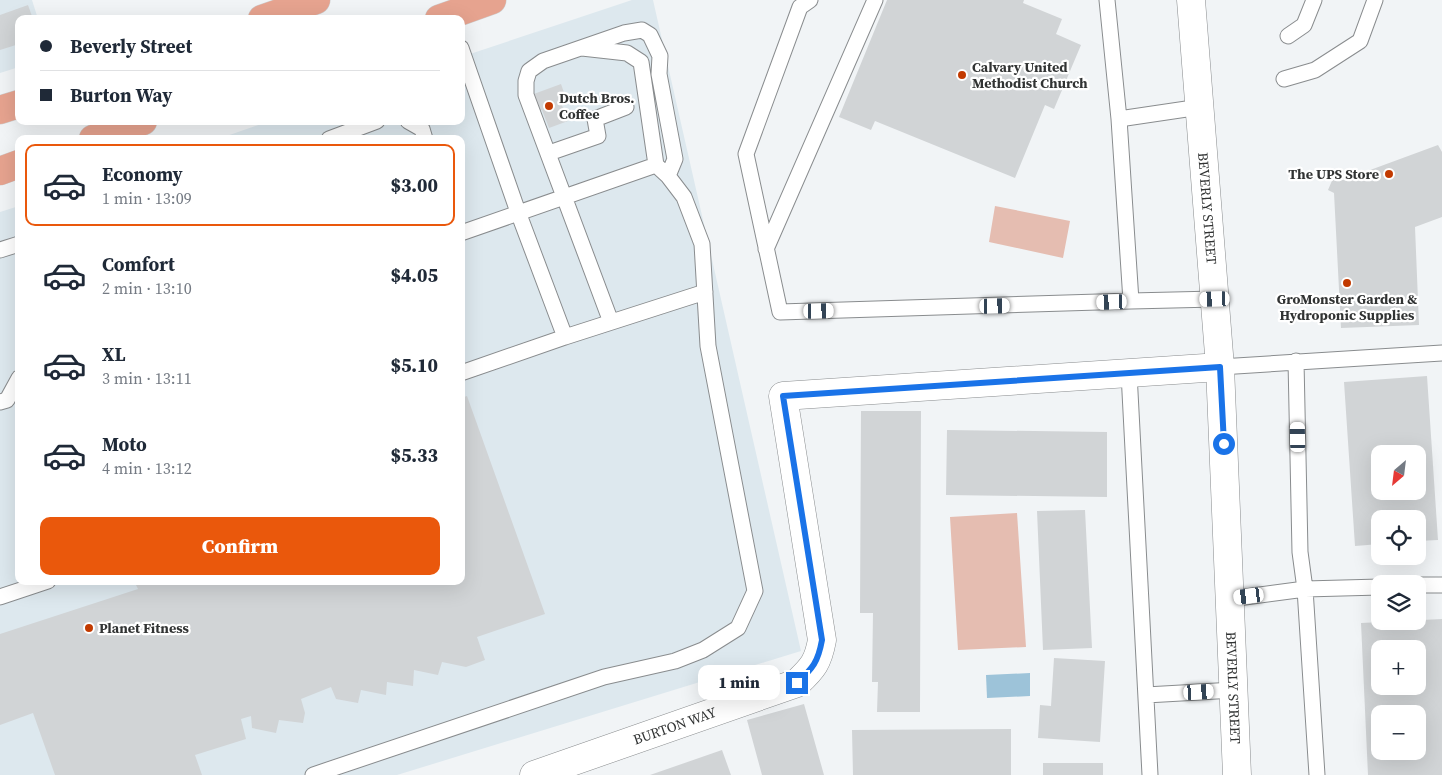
<!DOCTYPE html>
<html lang="en">
<head>
<meta charset="utf-8">
<style>
	:root { --surface:#fff; --page:#f2f2f3; --text:#1f2937; --muted:#747a83; --line:#e0e1e3; --accent:#ea580c }
	body { margin:0; font-family:"Source Serif 4",serif; background:var(--page); color:var(--text); height:100vh; display:flex; flex-direction:column; font-size:19px; white-space:nowrap }
	* { box-sizing:border-box; margin:0 }
	p { font-size:16px; color:var(--muted) }
	.icon { flex:none; width:28px; height:28px; fill:none; stroke:currentColor; stroke-width:2; stroke-linecap:round; stroke-linejoin:round }
	.map { position:relative; flex:1; overflow:hidden }
	.side { position:absolute; left:15px; top:135px; width:450px; height:450px; display:flex; flex-direction:column; background:var(--surface); border-radius:10px; box-shadow:0 5px 20px #0002 }
	.side>* { flex:none }
	.banner { position:absolute; left:15px; top:15px; width:450px; height:110px; border-radius:10px; box-shadow:0 5px 20px #0002; display:grid; align-content:center; height:110px; padding:0 25px; background:var(--surface) }
	.needle { width:32px; rotate:208deg }
	.controls { position:absolute; left:1371px; top:445px; display:grid; gap:10px }
	.controls a { display:grid; place-items:center; width:55px; height:55px; border-radius:10px; background:var(--surface); box-shadow:0 5px 20px #0002; font-size:25px }
	.end { position:absolute; width:22px; height:22px; margin:-11px; border:6px solid #1a73e8; background:#fff; box-shadow:0 0 0 2px #fff }
	.from { border-radius:50% }
	.bubble { position:absolute; height:35px; border-radius:10px; background:var(--surface); box-shadow:0 5px 20px #0002; font-size:16px; font-weight:800; line-height:35px; text-align:center }
	.car { position:absolute; width:15px; height:30px; margin:-15px -8px; border-radius:6px; box-shadow:0 0 4px 1px #0007; background:linear-gradient(#fff 24%,#345 0 40%,#fff 0 76%,#345 0 86%,#fff 0) }
	.banner b { display:flex; align-items:center; gap:18px; height:48px; font-size:19px }
	.banner b+b { border-top:1px solid var(--line) }
	.banner i { width:12px; height:12px; background:var(--text) }
	ul { padding:9px 0 0; list-style:none }
	li { display:flex; align-items:center; gap:15px; height:82px; margin:0 10px 8px; padding:0 15px; border:2px solid transparent; border-radius:10px }
	li div { flex:1 }
	li b { display:block; font-size:19px }
	li em { font-style:normal; font-weight:800 }
	li.selected { border-color:var(--accent) }
	li>.icon { width:45px; height:45px; stroke-width:1.5 }
	.primary-button { display:flex; gap:10px; margin-top:auto; padding:10px 25px }
	.primary-button a { flex:1; height:58px; border-radius:10px; background:var(--accent); color:#fff; font-size:20px; font-weight:800; line-height:58px; text-align:center }
	.map>svg:first-child { display:block }
	.built { fill:#dde8ee }
	.green { fill:#e5bdb1 }
	.water { fill:#9dc3d9 }
	.building { fill:#d1d4d6; fill-rule:evenodd }
	.lines { fill:none; stroke-linecap:round; stroke-linejoin:round }
	.service-casing { stroke:#898c8e; stroke-width:17 }
	.minor-casing { stroke:#898c8e; stroke-width:29 }
	.primary-casing { stroke:#cecece; stroke-width:29 }
	.service { stroke:#fff; stroke-width:15 }
	.minor { stroke:#fff; stroke-width:28 }
	.primary { stroke:#e6a38f; stroke-width:28 }
	.route { stroke:#1a73e8; stroke-width:6 }
	.poi-dot { fill:#c23a00; stroke:#fff; stroke-width:2 }
	.labels { text-anchor:middle; dominant-baseline:central; stroke-width:4.5; stroke-linejoin:round; paint-order:stroke }
	.poi-label { font-size:14px; font-weight:bold; fill:#313333; stroke:#fff; text-anchor:start }
	.street-label { font-size:14px; fill:#313333; stroke:#fff }
</style>
</head>
<body>
<div class="map">
<svg width="1442" height="775" viewBox="0 0 1442 775">
	<rect width="100%" height="100%" fill="#f1f4f6"/>
	<path class="built" d="M0,0H32L38,19H19V67L0,73Z
		M632,0H653L801,651L397,775H0V212L19,206V581H461V139H218L270,121H461V57Z"/>
	<path class="green" d="M995,206L1070,221L1063,258L989,242Z
		M1017,513L1026,647L958,650L950,517Z"/>
	<path class="water" d="M1030,673V696L987,698L986,675Z"/>
	<path class="building" d="M887,0H1024L1023,3L1062,19L1056,34L1081,45L1054,109L1045,105L1015,178L875,121L871,130L839,117Z
		M28,5L33,19H19V44L0,50V15Z
		M561,84L567,101L561,103L568,121L549,128L542,110L537,112L531,95Z
		M1438,145L1442,152V217L1415,227L1419,325L1341,328L1334,193L1328,190L1334,176L1343,180Z
		M1427,376L1438,540L1418,541V519H1380V544L1355,546L1344,382ZM1380,454H1418V491H1380Z
		M467,396L545,614L477,637L485,660L466,667L442,662L438,675L414,670L413,686L387,682L386,695L361,690L358,703L336,699L331,687L301,699L305,713L303,723L279,720L276,733L252,728L251,716L241,719L246,739L195,755L202,775H55L33,713L0,725V634L138,589L134,581H461V398Z
		M861,411H921L920,712H877L878,682H872L873,613H860Z
		M947,430L1107,432V497L946,495Z
		M1085,510L1092,648L1043,650L1037,511Z
		M1442,619V775H1368L1361,623ZM1380,649H1418V686H1380ZM1380,714H1418V751H1380Z
		M1054,658L1105,661L1100,742L1038,738L1040,705L1051,706Z
		M804,704L824,775H762L747,720Z
		M1011,729V775H853L852,730Z
		M722,750L731,775H650Z
		M1043,763H1103V775H1043Z"/>
	<g class="lines">
		<g class="service-casing">
			<path id="service" d="M810,0L800,7L746,154L780,312L1131,301L1119,119L1107,0
				M1288,36L1304,25L1314,0
				M461,48L518,212L565,337L461,373
				M1284,79L1315,70L1360,41L1375,0
				M1119,119L1200,107
				M408,121L422,129L425,139
				M329,139L377,121
				M549,153L598,136L595,119L626,107
				M461,233L656,165
				M766,249L875,0
				M0,250L19,244
				M1131,301L1215,299
				M611,322L526,95V81L529,71L543,61L624,33L642,30L650,35L660,56L659,74L675,159L668,176
				M565,337L705,292
				M1220,367L1442,353
				M1129,373L1150,775
				M0,402L7,400L19,378
				M1418,585H1442
				M0,597L48,581
				M1230,599L1305,589L1300,552L1296,361
				M1146,695L1234,690
				M313,775L604,677L675,661L703,650L738,628L755,591L708,346L702,244L684,197L668,176L656,165L641,62L627,53L582,48
				M1317,775L1305,589L1380,587"/>
		</g>
		<g class="minor-casing">
			<g id="minor">
				<path id="s1" d="M1191,0L1220,367L1237,775"/>
				<path id="s2" d="M534,775L797,683C813,668 818,662 822,640L783,396L1220,367"/>
			</g>
		</g>
		<g class="primary-casing">
			<path id="primary" d="M262,19L316,0
				M439,19L492,0
				M0,110L19,104
				M93,139L143,121
				M0,171L19,164"/>
		</g>
		<use href="#service" class="service"/>
		<use href="#minor" class="minor"/>
		<use href="#primary" class="primary"/>
	</g>
	<g class="lines">
		<path class="route" d="M797,683C813,668 818,662 822,640L783,396L1220,367L1224,444"/>
	</g>
	<g class="poi-dot">
		<circle cx="962" cy="75" r="5"/>
		<circle cx="549" cy="106" r="5"/>
		<circle cx="1389" cy="174" r="5"/>
		<circle cx="1347" cy="283" r="5"/>
		<circle cx="89" cy="628" r="5"/>
	</g>
	<g class="labels">
		<g class="poi-label">
			<text x="972" y="67">Calvary United<tspan x="972" dy="16">Methodist Church</tspan></text>
			<text x="559" y="98">Dutch Bros.<tspan x="559" dy="16">Coffee</tspan></text>
			<text x="1379" y="174" text-anchor="end">The UPS Store</text>
			<text x="1347" y="299" text-anchor="middle">GroMonster Garden &amp;<tspan x="1347" dy="16">Hydroponic Supplies</tspan></text>
			<text x="99" y="628">Planet Fitness</text>
		</g>
		<g class="street-label">
			<text stroke="none"><textPath href="#s1" startOffset="209">BEVERLY STREET</textPath></text>
			<text stroke="none"><textPath href="#s1" startOffset="689">BEVERLY STREET</textPath></text>
			<text stroke="none"><textPath href="#s2" startOffset="149">BURTON WAY</textPath></text>
		</g>
	</g>
</svg>
<div class="controls">
<a><svg class="needle" viewBox="-14 -14 28 28"><path d="M0-13l5 13h-10z" fill="#e53935"/><path d="M0 13l5-13h-10z" fill="#747a83"/></svg></a>
<a><svg class="icon" aria-label="locate" viewBox="0 0 24 24"><circle cx="12" cy="12" r="6"/><path d="M12 2v4M12 18v4M2 12h4M18 12h4"/></svg></a>
<a><svg class="icon" aria-label="layers" viewBox="0 0 24 24"><path d="M12 4l9 5-9 5-9-5zM3 14l9 5 9-5"/></svg></a>
<a>+</a>
<a>−</a>
</div>
<i class="end from" style="left:1224px;top:444px"></i>
<i class="end" style="left:797px;top:683px"></i>
<div class="bubble" style="left:698px;top:665px;width:82px">1 min</div>
<i class="car" style="left:1215px;top:299px;rotate:268deg"></i>
<i class="car" style="left:1112px;top:302px;rotate:268deg"></i>
<i class="car" style="left:995px;top:306px;rotate:89deg"></i>
<i class="car" style="left:819px;top:311px;rotate:89deg"></i>
<i class="car" style="left:1298px;top:437px;rotate:359deg"></i>
<i class="car" style="left:1249px;top:596px;rotate:263deg"></i>
<i class="car" style="left:1199px;top:692px;rotate:87deg"></i>
<div class="banner">
<b><i class="from"></i>Beverly Street</b>
<b><i></i>Burton Way</b>
</div>
<section class="side">
<ul>
<li class="selected"><svg class="icon" aria-label="car" viewBox="0 0 24 24"><path d="M5 17H2v-5l4-1 3-4h7l3 4 3 1v5h-3M9 17h6M6 11h13"/><circle cx="7" cy="17" r="2"/><circle cx="17" cy="17" r="2"/></svg><div><b>Economy</b><p>1 min · 13:09</p></div><em>$3.00</em></li>
<li><svg class="icon" aria-label="car" viewBox="0 0 24 24"><path d="M5 17H2v-5l4-1 3-4h7l3 4 3 1v5h-3M9 17h6M6 11h13"/><circle cx="7" cy="17" r="2"/><circle cx="17" cy="17" r="2"/></svg><div><b>Comfort</b><p>2 min · 13:10</p></div><em>$4.05</em></li>
<li><svg class="icon" aria-label="car" viewBox="0 0 24 24"><path d="M5 17H2v-5l4-1 3-4h7l3 4 3 1v5h-3M9 17h6M6 11h13"/><circle cx="7" cy="17" r="2"/><circle cx="17" cy="17" r="2"/></svg><div><b>XL</b><p>3 min · 13:11</p></div><em>$5.10</em></li>
<li><svg class="icon" aria-label="car" viewBox="0 0 24 24"><path d="M5 17H2v-5l4-1 3-4h7l3 4 3 1v5h-3M9 17h6M6 11h13"/><circle cx="7" cy="17" r="2"/><circle cx="17" cy="17" r="2"/></svg><div><b>Moto</b><p>4 min · 13:12</p></div><em>$5.33</em></li>
</ul>
<div class="primary-button"><a>Confirm</a></div>
</section>
</div>
</body>
</html>
